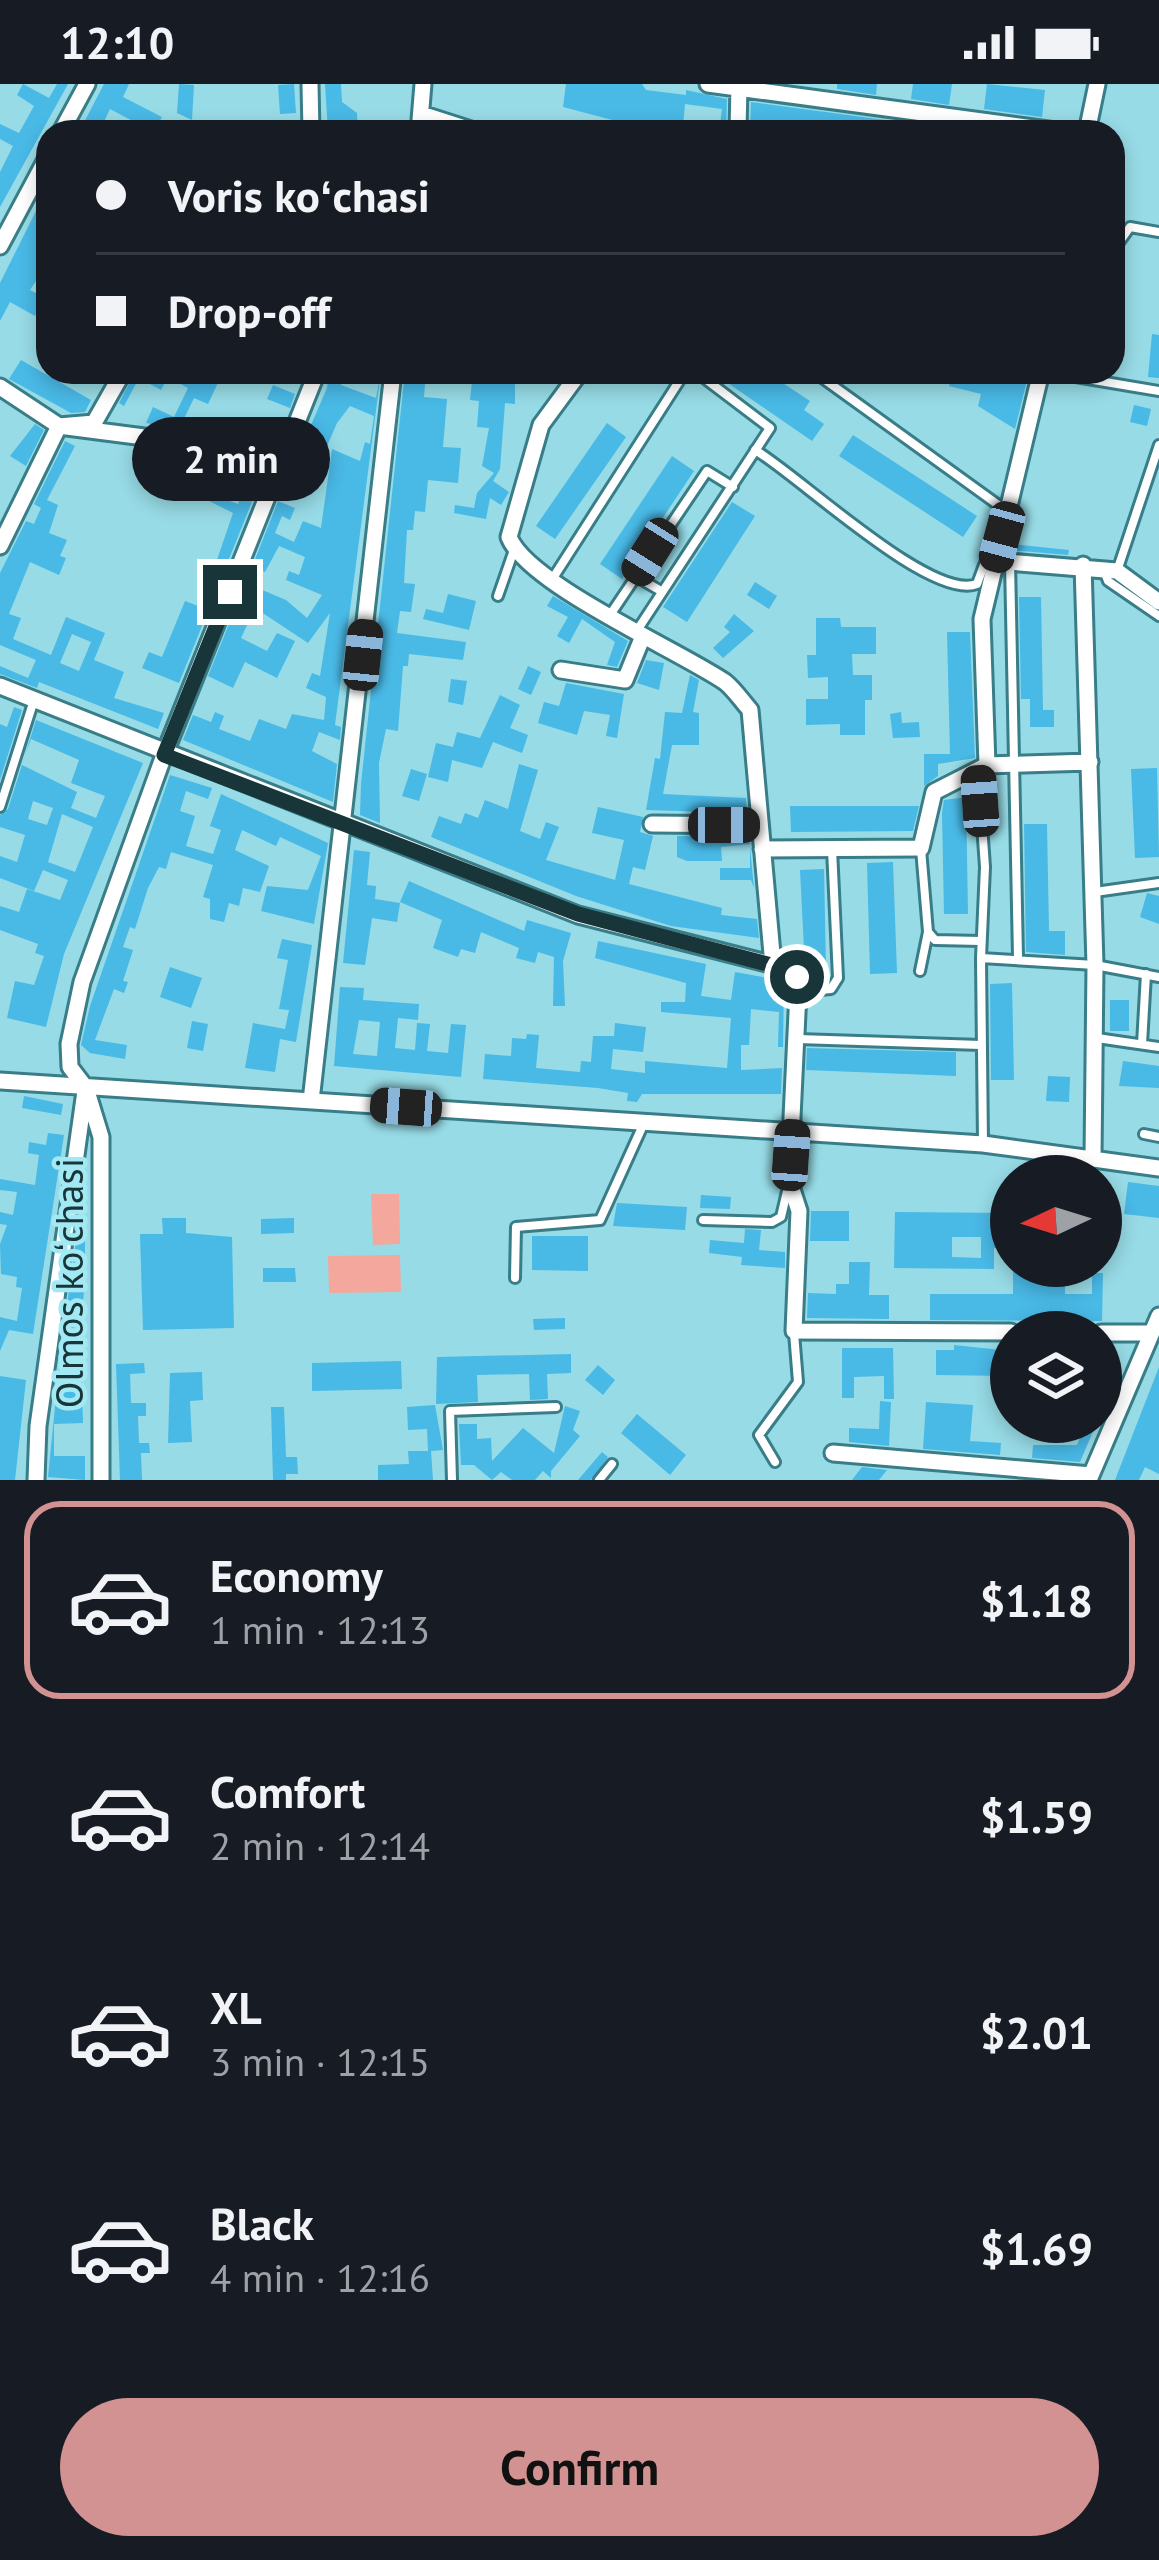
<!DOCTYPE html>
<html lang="en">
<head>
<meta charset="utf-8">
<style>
	:root { --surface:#171b24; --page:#242831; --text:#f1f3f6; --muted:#9ea1a6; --line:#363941; --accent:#d29292 }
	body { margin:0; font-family:"PT Sans",sans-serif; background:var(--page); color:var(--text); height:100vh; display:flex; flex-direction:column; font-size:45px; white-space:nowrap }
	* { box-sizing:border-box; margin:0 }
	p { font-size:39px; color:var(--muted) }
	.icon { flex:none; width:66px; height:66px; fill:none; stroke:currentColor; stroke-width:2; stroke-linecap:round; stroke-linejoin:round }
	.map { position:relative; height:1396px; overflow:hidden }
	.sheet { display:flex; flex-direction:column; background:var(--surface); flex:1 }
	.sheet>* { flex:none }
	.banner { position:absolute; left:36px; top:36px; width:1089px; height:264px; border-radius:36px; box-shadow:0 6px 18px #0003; display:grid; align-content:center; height:264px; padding:0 60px; background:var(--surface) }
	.needle { width:78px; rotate:266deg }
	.tools { position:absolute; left:990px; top:1071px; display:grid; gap:24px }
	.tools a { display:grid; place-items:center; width:132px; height:132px; border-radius:50%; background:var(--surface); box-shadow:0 6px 18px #0003; font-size:60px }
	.end { position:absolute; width:54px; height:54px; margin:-27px; border:15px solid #183539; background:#fff; box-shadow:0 0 0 6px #fff }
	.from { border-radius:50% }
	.bubble { position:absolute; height:84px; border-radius:42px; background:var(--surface); box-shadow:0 6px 18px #0003; font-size:39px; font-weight:800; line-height:84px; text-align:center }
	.car { position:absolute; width:36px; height:72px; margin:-36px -18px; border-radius:15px; box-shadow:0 0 9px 3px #0007; background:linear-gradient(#222 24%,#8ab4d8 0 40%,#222 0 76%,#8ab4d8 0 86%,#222 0) }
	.banner b { display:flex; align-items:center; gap:42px; height:114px; font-size:45px }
	.banner b+b { border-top:3px solid var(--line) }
	.banner i { width:30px; height:30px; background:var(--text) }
	ul { padding:21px 0 0; list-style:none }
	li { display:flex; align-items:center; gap:36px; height:198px; margin:0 24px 18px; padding:0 36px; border:6px solid transparent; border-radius:36px }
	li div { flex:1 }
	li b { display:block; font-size:45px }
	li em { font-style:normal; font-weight:800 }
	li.current { border-color:var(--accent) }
	li>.icon { width:108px; height:108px; stroke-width:1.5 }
	.button { display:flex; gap:24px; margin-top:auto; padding:24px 60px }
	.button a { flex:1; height:138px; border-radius:72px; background:var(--accent); color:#111; font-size:48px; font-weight:800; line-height:138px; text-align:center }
	.status { display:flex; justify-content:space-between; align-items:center; height:84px; padding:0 60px; background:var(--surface); direction:ltr }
	.status svg { height:33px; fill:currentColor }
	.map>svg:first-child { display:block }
	.green { fill:#f4a79c }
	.building { fill:#49b9e6; fill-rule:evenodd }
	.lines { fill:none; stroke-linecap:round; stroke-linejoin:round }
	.lane-casing { stroke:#387d87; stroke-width:14 }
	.street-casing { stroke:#387d87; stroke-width:21 }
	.lane { stroke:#fff; stroke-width:8 }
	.street { stroke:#fff; stroke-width:15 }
	.route { stroke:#183539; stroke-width:15 }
	.labels { text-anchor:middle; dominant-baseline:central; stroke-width:9; stroke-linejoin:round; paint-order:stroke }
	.street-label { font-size:39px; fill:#183539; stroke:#a3e9f4 }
</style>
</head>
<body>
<div class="status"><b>12:10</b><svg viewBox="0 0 49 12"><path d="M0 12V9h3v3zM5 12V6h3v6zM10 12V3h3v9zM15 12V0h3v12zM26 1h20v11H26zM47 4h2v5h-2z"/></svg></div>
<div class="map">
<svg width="1159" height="1396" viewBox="0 0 1159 1396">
	<rect width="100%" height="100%" fill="#97dbe6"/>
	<path class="green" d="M371,1110H399L400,1160L373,1161Z
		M400,1171L401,1208L329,1209L328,1172Z"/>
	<path class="building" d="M23,0L49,14L57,0H68L0,123V88L13,62L0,55V40L19,49L34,22L17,11Z
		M104,0H129L123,13L162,33L154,48H141L144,43L110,25L99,48H79Z
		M179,0L194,1L192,36L177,29Z
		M294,0L296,29L280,30L278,1Z
		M325,0H341L342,18L357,29L358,48H328Z
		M566,0H642L646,6L686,11V6L727,15L726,48H719L722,25L685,20L683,42L643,36L642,48H619L620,38L563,23Z
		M837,0H877L876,11L837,5Z
		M913,0H952L949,21L911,15Z
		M987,0L1045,6L1042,33L984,25Z
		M751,18L938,43V48H750Z
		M48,103V179L30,206L48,215V228L39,223L35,232L10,218L0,237V199Z
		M1152,250L1159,251V294L1148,293Z
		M21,276L91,316L85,328L71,329L9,295Z
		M135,288H223L208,320L194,314L179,345L146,339L153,323L174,333L188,304L168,293L161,306L139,294L124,322L119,319Z
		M329,288H347L341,301L376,314L381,288L335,641L341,643L340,656L319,648L312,667L337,680L333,718L183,656L193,631L211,638L215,628L224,632L219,645L250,657L259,635L286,645L292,630L324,636L326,613L306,604L312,589L320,592L330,529L308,559L240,514L246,499L286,516L307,534L322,511L286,496L289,487L299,491L305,473L279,462L265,488L252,483L278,417L295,424L290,436L282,432L275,449L294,458L303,437L321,444L332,365L360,377L365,358L370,360L374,332L350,322L337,339L310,401L289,392L327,304Z
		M405,288H426L424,313L447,315L443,363L461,364L458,399L428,396L425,428L415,427L413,446H407L404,499L415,500L411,528L400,527L397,549L466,558L463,576L409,570L408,582H403L398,647L386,645L379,679L380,739L360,731L361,700Z
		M473,288H515V320L505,319L500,385L493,397L509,408L501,421L490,414L486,435L454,429L455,421L474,424L477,409L494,389L482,382L489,344L477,343L479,317L470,316Z
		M712,288H766L810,317L804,326L824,340L812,357Z
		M952,288L1019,296L1020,288H1029L1015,345L978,322L981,310L949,302Z
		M273,301L295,310L290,324L267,315Z
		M1134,321L1151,325L1147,342L1130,338Z
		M254,334L281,345L271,371L249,363Z
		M607,339L626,353L555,455L536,442Z
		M35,340L44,346L26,382L10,372Z
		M853,351L977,432L963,453L839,372Z
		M65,357L75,362L47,416L58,421L49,449L67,456L60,472L66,474L59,491L30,478L9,530L21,534L13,555L51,571L66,533L105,549L94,576L124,588L114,614L164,629L158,645L39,598L37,604L0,590V582L28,594L36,576L0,561V489L26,437L34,440L41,424L34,420ZM72,550L91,558L79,587L60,579Z
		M672,372L694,387L622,495L600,480Z
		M238,385L262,393L179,599L142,584L149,568L162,573L185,517L198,522L207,505L233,429L203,414L205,408L238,420L247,396Z
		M732,418L755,432L687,538L663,523Z
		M1012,460L1069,466L1068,471L1011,466Z
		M755,498L777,512L769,525L747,511Z
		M448,510L476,517L469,546L423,535L426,525L443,529Z
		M553,512L628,557L617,583L607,581L615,558L582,535L569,559L557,552L568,533L547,522Z
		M1019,513H1041L1043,626H1054V643H1030V615H1021Z
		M233,530L249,537L241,554L267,567L277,549L295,557L277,594L245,578L233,604L208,592Z
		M734,530L754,547L723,574L713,564L730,548L724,543Z
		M816,534H840L841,543H876V570H852L853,591H872V616H865V651H840V640L806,641V615H828V593L808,594L807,571H816Z
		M947,548H970L975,674L938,680V692L924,702V670H950Z
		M646,576L664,579L659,606L637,599Z
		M528,582L541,588L531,611L518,605Z
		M690,591L699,596L693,628L699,629V661H672L663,710L746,714L747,729L646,726L655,674L660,675L665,628L682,629Z
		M451,595L467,597L463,621L448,618Z
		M566,599L624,610L617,654L606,652L610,631L584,627L577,651L538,639L544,618L559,622Z
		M500,611L520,621L510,644L528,651L522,669L493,658L482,684L452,676L448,698L428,693L436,659L453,663L457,648L480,654Z
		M14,623L22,626L0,696V640L7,643Z
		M901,628L902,639L919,638L920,653L893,654L890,630Z
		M36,636L143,679L64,870L46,943L7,934L15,897L34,901L44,872L35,869L38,860L0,846V822L19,828L27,805L60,816L68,796L43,786L34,807L0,794V772L17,778L25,751L0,743V731L8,725L22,681L77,708L71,724L96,734L105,712L71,699L79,676L31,655L25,671ZM33,717L53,724L47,741L28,735ZM62,730L93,743L75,788L48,778Z
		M519,680L538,686L520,747L540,755L546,738L559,743L546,776L615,796L624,756L592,749L598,723L643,733L640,748L653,752L645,786L633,783L629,800L722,824L721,831L757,835L759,854L671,842L576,812L431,753L439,732L461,740L465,729L478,734L485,716L508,725Z
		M1157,684L1159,773L1135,774L1131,685Z
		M411,685L427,690L419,717L402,712Z
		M170,691L212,704L208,715L186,707L180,727L195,732L186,762L213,770L221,746L210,742L221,710L328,759L314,840L261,827L267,802L308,806L321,772L280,753L276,762L242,746L235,766L269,782L260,808L243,804L239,822L229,819L224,838L210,835V815L203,813L213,781L171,768L166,785L159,783L148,804L135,845L130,843L123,863L133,866L123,897L128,898L124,909L114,905L95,956L127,961L125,975L90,969L81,961L90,922Z
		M966,713L968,830H944L942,729L944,716Z
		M790,722H919L913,747L791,748Z
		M1024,740H1047L1049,847H1065V871L1026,868Z
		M677,752L749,753L754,804L751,796H720V784H750V760L721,763L722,777H687L677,773Z
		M354,766L370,768L367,801L376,802L375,815L400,819L397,838L372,834L365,881L343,879Z
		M893,778L897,889L870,890L867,779Z
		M824,785L826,884L805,885L800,786Z
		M409,797L524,847L527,836L571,849L563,877L565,922H553L554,873L538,868L535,879L516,874L519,864L481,848L475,869L461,865L458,873L433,864L442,836L400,818Z
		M1147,809L1159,812V840L1140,833Z
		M282,855L312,861L296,958L280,955L275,988L245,984L253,939L285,945L289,926L279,925L288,876L277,874Z
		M598,857L706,880L701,912L731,916L735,888L784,897L783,963H778L779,928L751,925L749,961H741V986L782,984L781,1010H642L637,1018L627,1017L628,1009L598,1004L483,995L485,970L511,972L512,954L526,955L527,950L539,951L536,984L580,988L581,977L591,978L593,952H614L615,939L646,943L643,968L613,965L611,985L645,989V977L727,984L731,934L661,928V918H685L686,899L595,874Z
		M170,883L202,894L191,924L160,913Z
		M1012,899L1014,996H991L990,900Z
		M340,903L364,904L363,916L419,920L418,936L398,934L395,964L415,966L417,939L430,940L427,967L448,969L451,940L466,941L461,993L334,982ZM359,936L380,938L377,972L353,970Z
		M1110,916H1129V947H1110Z
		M192,937L208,940L203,967L187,964Z
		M807,964L956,968V992L806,986Z
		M1123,977L1159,982V1004L1119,1002Z
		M1048,992L1070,993L1069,1018L1046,1017Z
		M24,1012L63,1020L61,1031L22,1024Z
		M48,1049L64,1051L33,1250L9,1246L0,1267V1233L17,1237L22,1204L16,1203L17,1193L1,1190L0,1160L7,1141L0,1140V1128L13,1131L17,1108L0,1106V1095L35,1101L39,1071L28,1069L29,1058L46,1061Z
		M1128,1098L1159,1102V1134L1124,1130Z
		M701,1111L731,1113L730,1125L700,1124Z
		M617,1119L687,1123L685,1146L613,1142Z
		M811,1127H849V1157H810Z
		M895,1128L1011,1129V1164H994V1185L894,1184ZM952,1153H981V1174L952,1173Z
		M162,1134H186V1149L232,1153L234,1244L143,1246L140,1150H163Z
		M294,1134V1149L261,1150V1135Z
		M79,1135H85V1179H73Z
		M745,1145L761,1146L759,1166L785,1168V1184L741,1181L742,1173L709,1169L710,1156L744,1159Z
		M532,1152H588V1187L532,1186Z
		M849,1178H870L869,1211H889V1235L807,1234L808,1209L836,1210V1200H849Z
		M1050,1182L1065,1185V1210H1092V1189H1103L1102,1237L930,1236V1210H1013V1184Z
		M263,1184H295L296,1198H263Z
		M70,1198H85L80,1244H64Z
		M565,1234V1245L534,1246L533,1235Z
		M954,1261L1011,1267V1292L936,1291V1266H954Z
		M842,1264H893L894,1315H884V1292L854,1293V1314H842Z
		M571,1270V1289L547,1290L548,1315L530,1316L529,1290L477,1291L478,1318L436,1320L437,1273Z
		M60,1273H81L83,1339L54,1340V1372H85V1396L48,1393Z
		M401,1277L402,1305L312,1307V1279Z
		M144,1279L145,1289L130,1290L131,1319H146V1332H138L139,1359H149L150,1369H141L142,1396H120L116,1280Z
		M598,1281L615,1296L603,1311L585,1296Z
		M1159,1283V1390L1145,1383L1139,1396H1115Z
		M202,1288L203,1316L190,1317L192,1358L168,1359L170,1289Z
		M0,1292L26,1296L15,1396H0Z
		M880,1317L891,1318L889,1362L849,1358V1344L879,1345Z
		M926,1318L973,1321L970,1357L1001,1359L1000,1371L923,1365Z
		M435,1321L443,1366L431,1367L433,1396H378V1381L409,1380L408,1367H428L427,1345L408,1346L407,1323Z
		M565,1322L580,1327L573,1346L580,1352L551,1387V1394L543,1387L535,1396H512L501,1388L492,1396L474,1381H461L459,1340H477V1355L491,1354L492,1377L523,1344L554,1369Z
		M271,1323H284L286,1373H297L298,1390H286V1396H273Z
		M637,1330L686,1371L670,1391L621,1349Z
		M1086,1338H1097L1080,1378L1032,1374L1033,1361H1077Z
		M602,1368L608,1373L591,1396H578Z
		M862,1383L887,1386L879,1396H852Z"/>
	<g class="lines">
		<g class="lane-casing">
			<path id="lane" d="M1113,167L1130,143L1159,148
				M814,288L1008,428
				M1046,288L1159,307
				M755,366C798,391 931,518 977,500L984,481L994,477
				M1010,478L1018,873
				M1117,487L1159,361
				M1105,489L1108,497L1159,532
				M635,492L661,507
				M553,494L685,288
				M498,512L514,466
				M610,531L707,387L733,403
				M638,545L770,344L696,288
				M978,685L985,783L981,874
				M0,723L34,616
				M921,765L928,848L935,856L981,857
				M1095,808L1159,799
				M920,887L928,848
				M799,908L831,905L838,894L832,765
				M1097,954L1159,963
				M798,955L981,961
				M1142,960L1146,890
				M1144,1050L1159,1053
				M983,1059L981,874L1095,881L1159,893
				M703,1136L772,1138L781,1133L788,1103
				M515,1194L516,1143L600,1136L644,1039
				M775,1378L759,1351L798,1298L794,1249
				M452,1396L450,1327L556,1323
				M599,1396L612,1380"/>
		</g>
		<g class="street-casing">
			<path id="street" d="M310,0L311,48
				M708,0L1063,48
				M421,30L477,48
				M61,48L87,0
				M419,48L423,0
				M738,48L739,0
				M1087,48L1097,0
				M0,162L48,72
				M580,288L541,341L509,453C527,500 680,567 725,598C734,605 742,617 750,626L773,881
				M0,303L59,342L94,339L123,288
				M0,462L59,342L206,361L279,386
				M996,477L1117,487L1159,518
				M1083,481L1095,881L1093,1075
				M561,586L625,596L643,552
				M0,602L578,831L790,885L797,894L798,908L789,1096L799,1127L794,1247L1011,1248
				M987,681L982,535L1041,288
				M652,740L760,741
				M762,765L921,764L934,708L987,681L1090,678
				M0,997L983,1060L1159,1084
				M311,1017L393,288
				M1101,1249H1151
				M833,1369L1091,1391
				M36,1396L38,1342L85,1007
				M101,1396V1053L86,1004L70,983L69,960L82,898L164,671L317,288
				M1089,1396L1159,1232"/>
		</g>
		<use href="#lane" class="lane"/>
		<use href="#street" class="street"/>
	</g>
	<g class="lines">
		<path class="route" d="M230,508L164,671L578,830L790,886L797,893"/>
	</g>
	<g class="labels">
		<g class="street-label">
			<text transform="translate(68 1199) rotate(-90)">Olmos koʻchasi</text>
		</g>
	</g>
</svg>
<div class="tools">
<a><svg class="needle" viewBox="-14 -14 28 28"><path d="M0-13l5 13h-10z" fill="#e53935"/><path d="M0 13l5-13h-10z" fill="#9ea1a6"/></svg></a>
<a><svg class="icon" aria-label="layers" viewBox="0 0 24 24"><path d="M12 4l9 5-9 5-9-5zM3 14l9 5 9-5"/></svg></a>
</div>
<i class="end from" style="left:797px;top:893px"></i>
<i class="end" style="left:230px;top:508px"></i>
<div class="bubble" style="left:132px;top:333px;width:198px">2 min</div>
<i class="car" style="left:1002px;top:453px;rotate:195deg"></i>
<i class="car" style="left:650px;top:468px;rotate:212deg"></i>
<i class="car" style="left:363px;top:571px;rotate:6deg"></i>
<i class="car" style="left:980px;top:717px;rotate:356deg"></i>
<i class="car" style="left:724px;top:741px;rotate:90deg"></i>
<i class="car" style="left:406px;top:1023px;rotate:274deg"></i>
<i class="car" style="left:791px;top:1071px;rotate:4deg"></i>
<div class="banner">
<b><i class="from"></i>Voris koʻchasi</b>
<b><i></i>Drop-off</b>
</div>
</div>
<section class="sheet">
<ul>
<li class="current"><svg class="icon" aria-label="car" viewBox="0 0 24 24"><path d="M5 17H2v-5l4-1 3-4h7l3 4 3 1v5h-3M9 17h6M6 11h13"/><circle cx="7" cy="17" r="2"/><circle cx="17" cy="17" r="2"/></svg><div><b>Economy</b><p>1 min · 12:13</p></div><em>$1.18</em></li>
<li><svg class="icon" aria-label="car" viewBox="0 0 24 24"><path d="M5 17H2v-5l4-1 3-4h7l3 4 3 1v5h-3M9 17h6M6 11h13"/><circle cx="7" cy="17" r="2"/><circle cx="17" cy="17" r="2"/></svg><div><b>Comfort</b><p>2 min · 12:14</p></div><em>$1.59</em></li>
<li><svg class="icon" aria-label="car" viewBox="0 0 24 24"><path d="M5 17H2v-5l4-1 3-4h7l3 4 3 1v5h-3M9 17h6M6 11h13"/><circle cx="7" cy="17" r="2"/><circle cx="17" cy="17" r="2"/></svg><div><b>XL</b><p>3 min · 12:15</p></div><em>$2.01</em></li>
<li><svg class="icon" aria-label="car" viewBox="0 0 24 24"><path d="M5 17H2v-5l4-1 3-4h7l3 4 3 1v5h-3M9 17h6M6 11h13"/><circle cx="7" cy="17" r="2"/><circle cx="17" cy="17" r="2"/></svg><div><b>Black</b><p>4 min · 12:16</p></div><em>$1.69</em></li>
</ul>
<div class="button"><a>Confirm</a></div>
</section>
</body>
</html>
